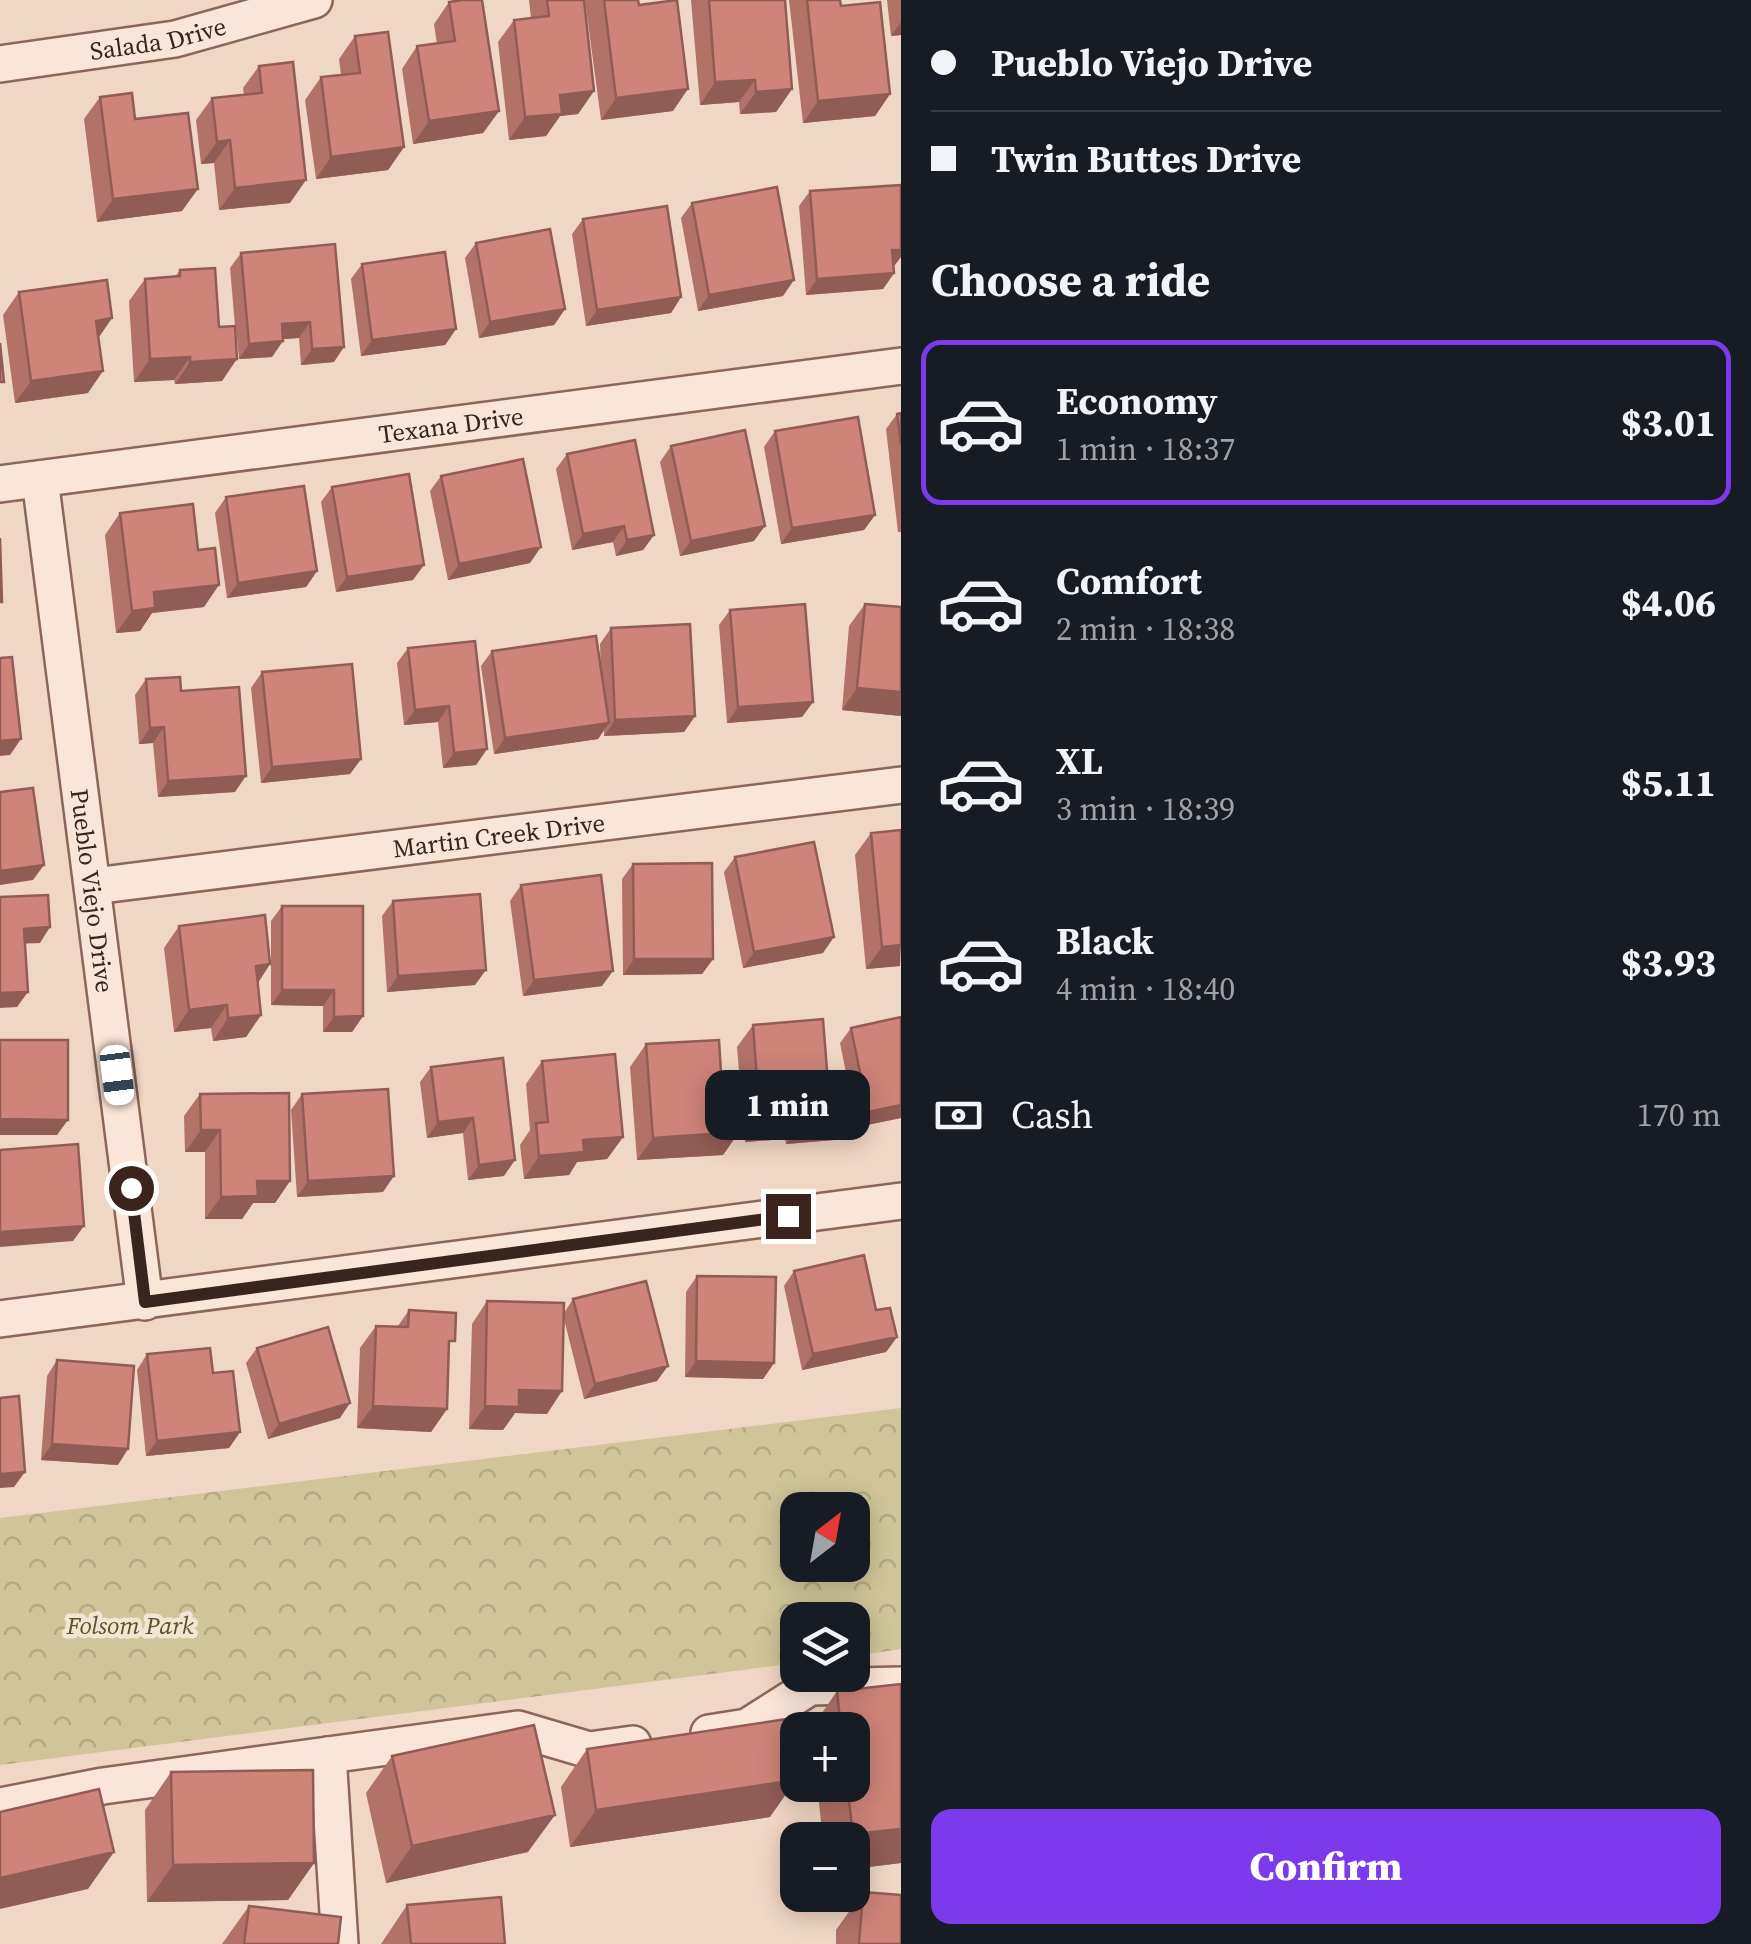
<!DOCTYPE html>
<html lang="en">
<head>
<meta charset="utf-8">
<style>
	:root { --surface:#171b24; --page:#242831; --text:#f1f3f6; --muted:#9ea1a6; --line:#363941; --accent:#7c3aed }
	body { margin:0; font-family:"Source Serif 4",serif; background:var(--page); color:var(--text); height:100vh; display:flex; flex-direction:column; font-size:38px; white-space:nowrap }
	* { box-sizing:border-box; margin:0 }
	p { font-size:32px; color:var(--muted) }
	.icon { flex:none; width:55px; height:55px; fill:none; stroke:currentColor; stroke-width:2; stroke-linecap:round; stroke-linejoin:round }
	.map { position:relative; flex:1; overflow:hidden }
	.drawer { display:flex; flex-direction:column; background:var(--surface); width:850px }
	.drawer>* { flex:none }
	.guide { display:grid; align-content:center; height:220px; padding:0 30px; background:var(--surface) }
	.needle { width:65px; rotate:31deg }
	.fabs { position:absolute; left:780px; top:1492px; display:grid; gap:20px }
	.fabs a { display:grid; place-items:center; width:90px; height:90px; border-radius:20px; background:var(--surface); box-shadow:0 5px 25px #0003; font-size:50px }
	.end { position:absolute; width:45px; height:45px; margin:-22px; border:12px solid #3b241e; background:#fff; box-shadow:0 0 0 5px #fff }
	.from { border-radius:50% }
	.bubble { position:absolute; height:70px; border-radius:20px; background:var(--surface); box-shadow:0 5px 25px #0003; font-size:32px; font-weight:800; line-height:70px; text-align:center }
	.car { position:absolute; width:30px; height:60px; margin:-30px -15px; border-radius:12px; box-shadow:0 0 8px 2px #0007; background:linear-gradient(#fff 24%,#345 0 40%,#fff 0 76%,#345 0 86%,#fff 0) }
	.guide b { display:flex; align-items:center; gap:35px; height:95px; font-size:38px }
	.guide b+b { border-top:2px solid var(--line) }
	.guide i { width:25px; height:25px; background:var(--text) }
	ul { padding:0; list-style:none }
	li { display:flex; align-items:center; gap:30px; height:165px; margin:0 20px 15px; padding:0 10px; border:5px solid transparent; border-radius:20px }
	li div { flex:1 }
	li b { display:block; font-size:38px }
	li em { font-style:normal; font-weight:800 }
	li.current { border-color:var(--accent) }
	li>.icon { width:90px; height:90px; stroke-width:1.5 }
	h2 { padding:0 30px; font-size:45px; line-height:120px }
	.pay { display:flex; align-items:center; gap:25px; height:110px; padding:0 30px; font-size:38px }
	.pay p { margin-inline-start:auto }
	.action { display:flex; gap:20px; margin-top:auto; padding:20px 30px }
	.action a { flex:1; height:115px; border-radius:20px; background:var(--accent); color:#fff; font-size:40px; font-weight:800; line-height:115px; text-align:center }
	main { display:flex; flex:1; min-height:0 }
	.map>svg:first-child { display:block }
	.forest { fill:url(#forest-crowns); fill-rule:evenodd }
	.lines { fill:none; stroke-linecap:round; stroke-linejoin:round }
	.minor-casing { stroke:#8b665a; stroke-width:40 }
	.minor { stroke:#fae6d8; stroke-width:35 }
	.wall { fill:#b27268 }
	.shaded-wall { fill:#915c55 }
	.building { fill:#cf8479; stroke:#915c55; stroke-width:2.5 }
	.route { stroke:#3b241e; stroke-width:12 }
	.labels { text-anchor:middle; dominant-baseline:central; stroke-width:9; stroke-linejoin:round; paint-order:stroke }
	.street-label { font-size:25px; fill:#3b241e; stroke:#f7e3d4 }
	.park-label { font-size:25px; font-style:italic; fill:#585624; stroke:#f7e3d4 }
</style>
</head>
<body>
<main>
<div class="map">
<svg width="901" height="1944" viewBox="0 0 901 1944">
	<defs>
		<pattern id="forest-crowns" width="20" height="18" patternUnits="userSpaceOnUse" patternTransform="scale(2.5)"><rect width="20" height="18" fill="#cfc598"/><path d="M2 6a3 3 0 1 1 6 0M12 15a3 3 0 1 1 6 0" fill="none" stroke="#b3a983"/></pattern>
	</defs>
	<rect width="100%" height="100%" fill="#f0d6c5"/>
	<path class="forest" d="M901,1408V1649L853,1656L852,1620H798L797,1663L0,1765V1518ZM798,1510H852V1565H798Z"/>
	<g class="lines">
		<g class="minor-casing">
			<g id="minor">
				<path id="s1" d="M0,64L175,39L314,0"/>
				<path id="s2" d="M40,479L145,1302"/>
				<path id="s3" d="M0,484L901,366"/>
				<path id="s4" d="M94,886L901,785"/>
				<path d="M0,1319L901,1201"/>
				<path d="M709,1733L747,1727L810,1687L901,1685"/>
				<path d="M328,1755L340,1944"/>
				<path d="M0,1806L103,1786L518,1729L589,1750L633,1744"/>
			</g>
		</g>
		<use href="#minor" class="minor"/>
	</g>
	<path class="wall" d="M529,0H584L594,91L578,114L560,116L546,136L509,140L498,42L514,20L531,18Z
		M585,0H638L673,111L601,120Z
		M691,0H785L792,89L776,112L740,114L739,102L700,105Z
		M789,0H840L841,6L890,94L875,116L803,123Z
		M887,0H901V35L891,36Z
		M449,2L499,111L483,133L413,144L402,69L417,46L437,44L434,24Z
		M355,36L404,147L388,170L316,179L305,100L321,77L341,75L339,59Z
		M259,66L290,203L219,210L214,163L201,164L196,120L212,98L244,94L243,88Z
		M100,97L135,119L182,211L97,222L84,119Z
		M901,185V257L894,265V273L883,289L806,295L799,206L810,191Z
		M692,203L783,296L698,311L681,218Z
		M583,219L681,297L671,313L586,326L572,234Z
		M476,243L565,309L554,325L479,338L465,258Z
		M335,244L334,362L301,365L299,338L283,339L272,357L239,359L236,328L222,381L175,384L174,380L134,382L129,301L145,279L175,277L180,270L219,327L235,326L230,268L241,253Z
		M362,264L456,329L445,345L361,356L351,279Z
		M19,292L112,318L99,337L88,393L15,403L3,315Z
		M901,413V532H898L886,429L897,414Z
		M775,431L875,515L864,530L781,544L764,447Z
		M671,446L754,541L680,556L660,462Z
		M567,454L654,535L643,550L616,556L613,542L572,550L556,469Z
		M441,476L530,563L448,580L430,491Z
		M332,487L413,580L336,592L321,502Z
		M226,497L317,571L306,587L227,598L215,513Z
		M120,513L204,607L152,613L140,631L116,633L105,535Z
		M865,604L901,607V716L842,710L849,626Z
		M730,610L813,702L802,717L727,723L719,625Z
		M611,628L695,716L684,732L604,736V730L598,739L494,754L481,666L492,651L601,675L600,644Z
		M408,648L487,749L476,765L443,768L438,722L404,725L397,663Z
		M262,672L361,759L350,774L261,783L251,688Z
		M146,679L181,691L235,792L158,797L153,743L139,744L135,695Z
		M871,833L900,966L866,969L855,855Z
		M735,857L823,953L743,968L724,872Z
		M633,864L713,959L702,974L623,975L622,879Z
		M521,885L602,986L523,996L510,901Z
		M393,901L475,985L387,992L382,916Z
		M282,906L363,1016L352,1032H323V1006L271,1005V921Z
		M179,926L270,964L258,983L261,1015L246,1037L213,1041L211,1028L174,1032L164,948Z
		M753,1025L828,1083L849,1118L834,1140L786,1144L785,1139L745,1142L737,1047Z
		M851,1028L901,1118L857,1127L840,1043Z
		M646,1044L722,1089L739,1132L723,1155L637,1160L630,1067Z
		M503,1058L504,1176L468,1180L463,1133L427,1138L420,1082L431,1067Z
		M542,1061L623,1137L607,1159L577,1162L569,1175L524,1179L520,1145L530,1130L526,1084Z
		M200,1094L290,1181L275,1203H253L242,1219H205V1152H185L184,1116Z
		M302,1094L383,1192L297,1197L291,1110Z
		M794,1271L876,1310L897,1337L886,1352L802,1370L784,1286Z
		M697,1276L774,1363L763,1379L685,1377L686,1292Z
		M573,1299L657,1381L584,1399L564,1319L547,1414L515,1413L503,1430L469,1429L472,1324L487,1301L564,1313Z
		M409,1310L449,1351L447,1409L431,1432L357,1428L360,1348L376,1326H398Z
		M257,1348L340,1418L268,1439L246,1363Z
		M147,1354L213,1373L240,1432L229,1448L146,1456L137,1370Z
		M57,1360L118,1465L41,1460L47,1376Z
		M901,1684V1863L852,1869V1840H823L817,1785H852V1730H811V1729L837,1691Z
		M587,1749L770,1817L570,1847L561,1787Z
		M392,1756L528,1852L386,1883L366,1793Z
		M171,1772L314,1863L288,1900L147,1902L145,1810Z
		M863,1892L901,1944H836V1930Z
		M407,1905L505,1944H381Z
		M249,1906L338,1944H222Z"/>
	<path class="shaded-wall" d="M901,22V35L891,36Z
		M755,80L739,102L700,105L715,82Z
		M688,89L673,111L601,120L616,98Z
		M792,89L776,112L740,114L756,92Z
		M594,91L578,114L560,116L546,136L509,140L525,117L560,95Z
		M890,94L875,116L803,123L818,101Z
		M499,111L483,133L413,144L429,121Z
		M230,140L214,163L201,164L217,142Z
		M404,147L388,170L316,179L331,157Z
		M306,180L290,203L219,210L235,188Z
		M198,189L182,211L97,222L113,199Z
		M892,250H901V257L895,265L881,266Z
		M894,273L883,289L806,295L817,279Z
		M794,280L783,296L698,311L709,295Z
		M681,297L671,313L586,326L597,310Z
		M565,309L554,325L479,338L490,322Z
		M112,318L96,341V321Z
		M310,322L299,338L271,340L282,324Z
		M456,329L445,345L361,356L372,340Z
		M283,341L272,357L239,359L249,344Z
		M344,347L334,362L301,365L312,349Z
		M190,357L174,380L134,382L150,359Z
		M237,359L222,381L175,384L190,362Z
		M103,371L88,393L15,403L31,381Z
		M875,515L864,530L781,544L792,528Z
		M624,526L613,542L572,550L583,534Z
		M765,526L754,541L680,556L691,541Z
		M654,535L643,550L616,556L627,540Z
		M541,547L530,563L448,580L459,564Z
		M424,565L413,580L336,592L347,577Z
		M317,571L306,587L227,598L238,583Z
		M219,585L204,607L152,613L140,631L116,633L132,611L154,592Z
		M857,688L901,692V716L842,710Z
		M813,702L802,717L727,723L738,707Z
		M449,706L438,722L404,725L415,710Z
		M695,716L684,732L604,736L615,720Z
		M609,723L598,739L494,754L505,738Z
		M164,727L153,743L139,744L150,728Z
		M21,739L10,755L0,756V741Z
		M487,749L476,765L443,768L454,753Z
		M361,759L350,774L261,783L272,767Z
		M246,776L235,792L158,797L168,781Z
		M44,865L33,880L0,885V871Z
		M50,927L40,943L13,944L24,929Z
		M834,937L823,953L743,968L754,952Z
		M901,945L900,966L866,969L882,947Z
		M634,959H713L702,974L623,975Z
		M270,964L255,987L256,966Z
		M486,970L475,985L387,992L398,976Z
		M613,971L602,986L523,996L534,980Z
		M282,990H334L323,1006L271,1005Z
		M28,992L17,1007L0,1008V993Z
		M227,1005L211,1028L174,1032L189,1010Z
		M261,1015L246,1037L213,1041L228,1018Z
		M363,1016L352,1032H323L334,1017Z
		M901,1105V1118L857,1127L868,1112Z
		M801,1117L785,1139L745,1142L760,1120Z
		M473,1118L463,1133L427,1138L438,1122Z
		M849,1118L834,1140L786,1144L801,1122Z
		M0,1119L68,1120L57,1135H0Z
		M201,1130H220L205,1152H185Z
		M739,1132L723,1155L637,1160L653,1138Z
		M623,1137L607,1159L577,1162L569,1175L524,1179L539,1156L583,1140Z
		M515,1160L504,1176L468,1180L479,1165Z
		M394,1176L383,1192L297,1197L308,1181Z
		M257,1181H290L275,1203H253L242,1219H205L221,1197Z
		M84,1226L73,1241L0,1247V1232Z
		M897,1337L886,1352L802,1370L813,1354Z
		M696,1361L774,1363L763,1379L685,1377Z
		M668,1366L657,1381L584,1399L595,1384Z
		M519,1390L562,1391L547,1414L515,1413L503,1430L469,1429L485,1406Z
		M350,1403L340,1418L268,1439L279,1424Z
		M373,1406L447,1409L431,1432L357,1428Z
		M240,1432L229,1448L146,1456L157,1441Z
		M52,1444L128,1449L118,1465L41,1460Z
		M25,1472L14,1487L0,1488V1474Z
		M796,1780L770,1817L570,1847L596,1810Z
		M555,1815L528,1852L386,1883L412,1846Z
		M901,1829V1863L852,1869V1840H849L853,1834Z
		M114,1852L88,1889L0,1909V1878Z
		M314,1863L288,1900L147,1902L173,1865Z"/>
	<path class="building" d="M462,0H482L499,111L429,121L417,46L455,41L449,2Z
		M547,0H584L594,91L560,95L562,114L525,117L514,20L549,16Z
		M604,0H638L639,5L677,0L688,89L616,98Z
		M709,0H785L792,89L756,92L755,80L715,82Z
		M807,0H840L841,6L880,2L890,94L818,101Z
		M388,32L404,147L331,157L321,77L360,73L355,36Z
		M293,62L306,180L235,188L230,140L217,142L212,98L262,93L259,66Z
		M132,93L135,119L188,113L198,189L113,199L100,97Z
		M901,185V250H892L894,273L817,279L810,191Z
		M777,187L794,280L709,295L692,203Z
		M667,206L681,297L597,310L583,219Z
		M550,229L565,309L490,322L476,243Z
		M335,244L344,347L312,349L310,322L282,324L283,341L249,344L241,253Z
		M445,252L456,329L372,340L362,264Z
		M215,268L219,327L235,326L237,359L190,362V357L150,359L145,279L180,276V270Z
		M107,280L112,318L96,321L103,371L31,381L19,292Z
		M0,343L4,382H0Z
		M901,413V445L897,414Z
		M858,417L875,515L792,528L775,431Z
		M745,430L765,526L691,541L671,446Z
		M635,440L654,535L627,540L624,526L583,534L567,454Z
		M523,459L541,547L459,564L441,476Z
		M409,474L424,565L347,577L332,487Z
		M304,486L317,571L238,583L226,497Z
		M193,504L198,550L215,548L219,585L154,592L155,608L132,611L120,513Z
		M0,538L2,602H0Z
		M805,604L813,702L738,707L730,610Z
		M865,604L901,607V692L857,688Z
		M690,624L695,716L615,720L611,628Z
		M596,636L609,723L505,738L492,651Z
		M475,641L487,749L454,753L449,706L415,710L408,648Z
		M12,657L21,739L0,741V658Z
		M352,664L361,759L272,767L262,672Z
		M180,677L181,691L239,687L246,776L168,781L164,727L150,728L146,679Z
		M33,788L44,865L0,871V792Z
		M901,830V945L882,947L871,833Z
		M814,842L834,937L754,952L735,857Z
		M712,863L713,959H634L633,864Z
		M601,875L613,971L534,980L521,885Z
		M480,894L486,970L398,976L393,901Z
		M48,895L50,927L24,929L28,992L0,993V897Z
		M282,906H363V1016L334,1017V990H282Z
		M265,915L270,964L256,966L261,1015L228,1018L227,1005L189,1010L179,926Z
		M901,1017V1105L868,1112L851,1028Z
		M823,1019L828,1083L846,1082L849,1118L801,1122V1117L760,1120L753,1025Z
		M0,1040H68V1120L0,1119Z
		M719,1040L722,1089L736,1088L739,1132L653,1138L646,1044Z
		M615,1054L623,1137L583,1140L584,1152L539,1156L536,1123L548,1122L542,1061Z
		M503,1058L515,1160L479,1165L473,1118L438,1122L431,1067Z
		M388,1089L394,1176L308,1181L302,1094Z
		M289,1093L290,1181H257L258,1196L221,1197L220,1130H201L200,1094Z
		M78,1144L84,1226L0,1232V1150Z
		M864,1255L876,1310L890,1308L897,1337L813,1354L794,1271Z
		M697,1276L776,1277L774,1363L696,1361Z
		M646,1281L668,1366L595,1384L573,1299Z
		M487,1301L564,1303L562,1391L519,1390V1407L485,1406Z
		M409,1310L456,1313L455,1341H449L447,1409L373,1406L376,1326L408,1327Z
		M328,1327L350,1403L279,1424L257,1348Z
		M210,1348L213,1373L233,1371L240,1432L157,1441L147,1354Z
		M57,1360L134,1366L128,1449L52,1444Z
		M19,1396L25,1472L0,1474V1398Z
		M901,1684V1829L853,1834L847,1785H852V1730H841L837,1691Z
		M787,1719L796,1780L596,1810L587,1749Z
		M534,1725L555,1815L412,1846L392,1756Z
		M313,1770L314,1863L173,1865L171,1772Z
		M99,1789L114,1852L0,1878V1812Z
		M863,1892L901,1895V1944H859Z
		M501,1897L505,1944H411L407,1905Z
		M249,1906L341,1917L338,1944H244Z"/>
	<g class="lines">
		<path class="route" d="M131,1188L145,1302L788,1216"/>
	</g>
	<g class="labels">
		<g class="street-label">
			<text stroke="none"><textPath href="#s1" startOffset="160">Salada Drive</textPath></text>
			<text stroke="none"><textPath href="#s3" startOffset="455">Texana Drive</textPath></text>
			<text stroke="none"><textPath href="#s4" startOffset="408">Martin Creek Drive</textPath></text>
			<text stroke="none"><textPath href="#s2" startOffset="415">Pueblo Viejo Drive</textPath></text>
		</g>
		<g class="park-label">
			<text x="130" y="1625">Folsom Park</text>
		</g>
	</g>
</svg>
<div class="fabs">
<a><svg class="needle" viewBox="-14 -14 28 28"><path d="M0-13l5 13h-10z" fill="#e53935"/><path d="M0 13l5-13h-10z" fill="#9ea1a6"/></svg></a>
<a><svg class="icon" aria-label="layers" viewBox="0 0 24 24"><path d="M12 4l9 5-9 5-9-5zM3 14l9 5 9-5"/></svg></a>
<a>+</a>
<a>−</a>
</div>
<i class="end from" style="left:131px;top:1188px"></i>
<i class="end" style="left:788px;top:1216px"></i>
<div class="bubble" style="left:705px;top:1070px;width:165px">1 min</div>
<i class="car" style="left:117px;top:1075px;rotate:173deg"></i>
</div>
<section class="drawer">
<div class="guide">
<b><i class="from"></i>Pueblo Viejo Drive</b>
<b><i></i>Twin Buttes Drive</b>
</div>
<h2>Choose a ride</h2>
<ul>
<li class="current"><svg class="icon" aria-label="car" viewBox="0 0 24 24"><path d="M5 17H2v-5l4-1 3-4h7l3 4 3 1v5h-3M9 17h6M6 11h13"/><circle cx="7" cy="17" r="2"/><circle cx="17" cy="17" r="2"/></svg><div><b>Economy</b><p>1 min · 18:37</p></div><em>$3.01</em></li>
<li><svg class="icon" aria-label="car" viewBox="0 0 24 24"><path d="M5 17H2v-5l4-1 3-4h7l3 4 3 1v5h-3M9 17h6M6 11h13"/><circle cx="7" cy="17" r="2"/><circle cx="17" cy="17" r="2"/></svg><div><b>Comfort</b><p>2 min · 18:38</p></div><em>$4.06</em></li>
<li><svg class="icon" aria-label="car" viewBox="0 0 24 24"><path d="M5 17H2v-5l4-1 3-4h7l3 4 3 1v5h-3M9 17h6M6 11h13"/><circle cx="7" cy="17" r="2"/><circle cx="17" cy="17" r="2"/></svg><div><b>XL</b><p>3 min · 18:39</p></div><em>$5.11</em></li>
<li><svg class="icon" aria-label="car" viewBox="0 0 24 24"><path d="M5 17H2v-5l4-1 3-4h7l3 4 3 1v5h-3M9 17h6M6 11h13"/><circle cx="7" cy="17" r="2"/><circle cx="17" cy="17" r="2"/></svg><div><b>Black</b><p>4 min · 18:40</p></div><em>$3.93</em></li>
</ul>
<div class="pay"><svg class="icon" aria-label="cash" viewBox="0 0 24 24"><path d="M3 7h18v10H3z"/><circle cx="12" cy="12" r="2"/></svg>Cash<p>170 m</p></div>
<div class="action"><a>Confirm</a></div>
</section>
</main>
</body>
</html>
